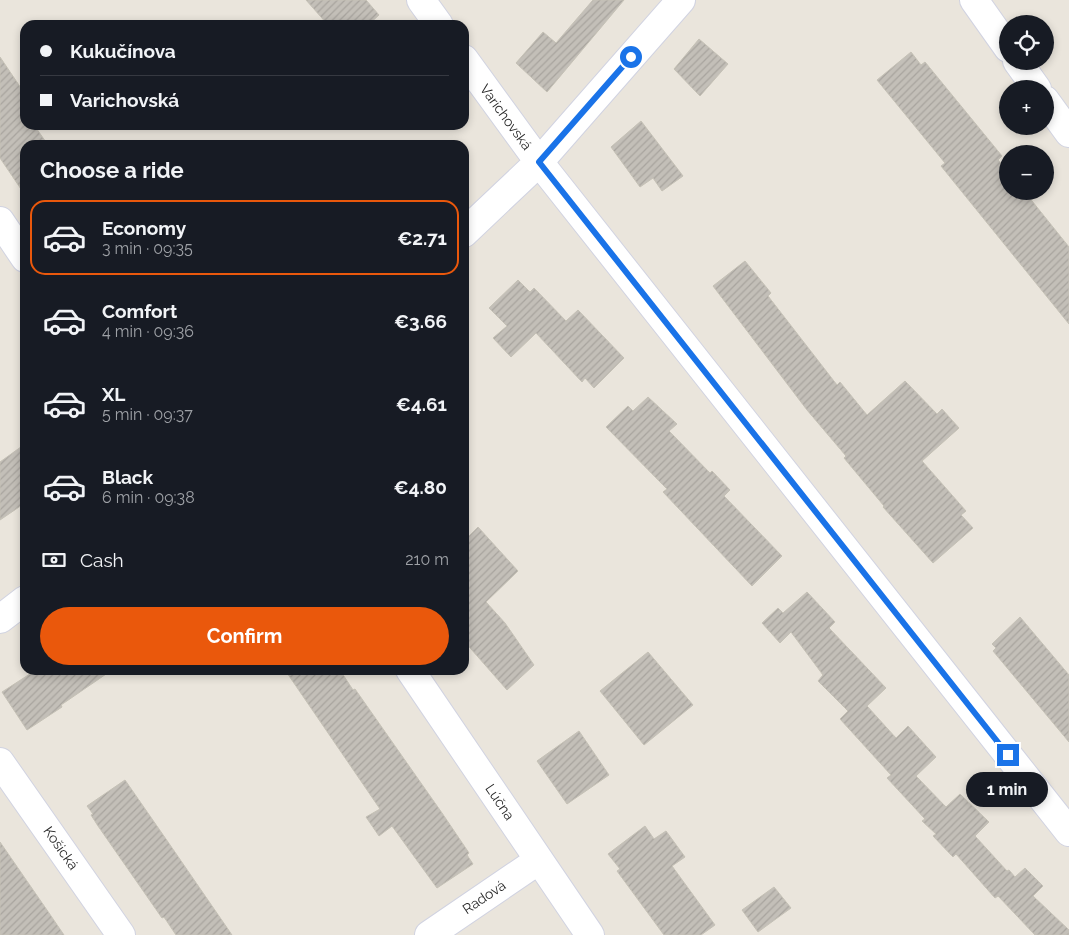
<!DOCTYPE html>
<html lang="en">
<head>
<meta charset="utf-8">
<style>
	:root { --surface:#171b24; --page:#242831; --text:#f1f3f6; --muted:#9ea1a6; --line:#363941; --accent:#ea580c }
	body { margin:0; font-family:Raleway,sans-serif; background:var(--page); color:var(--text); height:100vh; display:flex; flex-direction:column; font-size:19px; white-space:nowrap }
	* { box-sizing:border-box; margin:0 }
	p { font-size:16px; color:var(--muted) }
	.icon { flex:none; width:28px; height:28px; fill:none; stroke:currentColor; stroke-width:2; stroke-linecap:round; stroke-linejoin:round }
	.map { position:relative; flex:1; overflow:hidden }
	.panel { position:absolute; left:20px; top:140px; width:449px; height:535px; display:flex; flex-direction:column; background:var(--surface); border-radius:15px; box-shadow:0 2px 8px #0003 }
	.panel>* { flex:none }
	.guide { position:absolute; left:20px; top:20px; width:449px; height:110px; border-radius:15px; box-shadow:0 2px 8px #0003; display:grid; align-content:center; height:110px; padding:0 20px; background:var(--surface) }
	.tools { position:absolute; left:999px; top:15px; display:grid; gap:10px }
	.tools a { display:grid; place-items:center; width:55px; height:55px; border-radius:50%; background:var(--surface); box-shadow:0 2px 8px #0003; font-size:25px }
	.end { position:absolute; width:22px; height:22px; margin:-11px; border:6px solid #1a73e8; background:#fff; box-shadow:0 0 0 2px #fff }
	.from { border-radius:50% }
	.bubble { position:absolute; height:35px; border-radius:18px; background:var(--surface); box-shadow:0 2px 8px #0003; font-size:16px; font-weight:700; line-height:35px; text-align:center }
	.guide b { display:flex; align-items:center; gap:18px; height:48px; font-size:19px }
	.guide b+b { border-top:1px solid var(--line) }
	.guide i { width:12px; height:12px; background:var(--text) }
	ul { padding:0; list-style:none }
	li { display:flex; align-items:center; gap:15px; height:75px; margin:0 10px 8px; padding:0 10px; border:2px solid transparent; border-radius:15px }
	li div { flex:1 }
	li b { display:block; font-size:19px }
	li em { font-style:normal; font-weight:700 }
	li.current { border-color:var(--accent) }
	li>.icon { width:45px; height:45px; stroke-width:1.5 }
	h2 { padding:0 20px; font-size:22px; line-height:60px }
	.pay { display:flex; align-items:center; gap:12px; height:55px; padding:0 20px; font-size:19px }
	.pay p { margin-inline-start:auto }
	.primary-button { display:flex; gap:10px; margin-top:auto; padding:10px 20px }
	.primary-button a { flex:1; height:58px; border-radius:30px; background:var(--accent); color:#fff; font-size:20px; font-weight:700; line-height:58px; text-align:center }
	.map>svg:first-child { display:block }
	.building { fill:url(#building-hatch); stroke:#c5c1b6 }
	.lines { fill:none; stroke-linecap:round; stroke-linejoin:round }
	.minor-casing { stroke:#d1d3e1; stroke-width:30 }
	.minor { stroke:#fff; stroke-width:28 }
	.route { stroke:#1a73e8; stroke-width:6 }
	.labels { text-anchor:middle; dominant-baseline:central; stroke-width:4; stroke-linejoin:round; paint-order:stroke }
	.street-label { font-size:14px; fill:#292929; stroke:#fff }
</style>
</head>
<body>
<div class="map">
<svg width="1069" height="935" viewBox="0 0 1069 935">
	<defs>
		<pattern id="building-hatch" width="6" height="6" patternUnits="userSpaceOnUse" patternTransform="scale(1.25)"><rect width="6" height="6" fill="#c3bfb8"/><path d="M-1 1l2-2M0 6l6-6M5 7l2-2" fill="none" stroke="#a8a49e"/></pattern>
	</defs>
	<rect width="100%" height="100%" fill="#eae5dc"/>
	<path class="building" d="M306,0H366L379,15L368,25H328Z
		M593,0H624L547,92L516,63L543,32L556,43Z
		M699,39L728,64L700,96L674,69Z
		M911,52L921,65L925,62L1002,156L998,160L1008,171V191H1024L1069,247V324L941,166L945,163L877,80Z
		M0,57L25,94V125H34L48,145H25V195L0,158Z
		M641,121L683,176L662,191L653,178L640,187L611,147Z
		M745,261L771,293L768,296L837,385L840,382L867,415L905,381L937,414L942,409L959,428L922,461L966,511L961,515L973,528L933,563L883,507L884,506L844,458L846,456L807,410L713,286Z
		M518,280L530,292L534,288L566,321L578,310L624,358L594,388L585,378L582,382L536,333L511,357L493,338L507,326L489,308Z
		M648,397L677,424L669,431L710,473L712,471L730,490L724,496L782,556L752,586L663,492L667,489L606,427L628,406L633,411Z
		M25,444V503L0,520V462Z
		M478,527L518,571L486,602L505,623L534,665L507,690L464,641V541Z
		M807,592L835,622L829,628L886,688L867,706L896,738L908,726L936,757L916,776L946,807L960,794L989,822L975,836L1007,871L1009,870L1015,877L1025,868L1043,886L1033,896L1069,930V935H1035L998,896L995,898L956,854L953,857L933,836L936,834L922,821L925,819L887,778L891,775L840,719L848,711L818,681L823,675L791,632L780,643L762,623L778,608L783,613Z
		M1020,617L1069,675V742L993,651L996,648L992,644Z
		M648,652L693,705L644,745L600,691Z
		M36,670H112L61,705L62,707L27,730L2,692Z
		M285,670H340L353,690L355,689L442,813L469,853L467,855L473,864L437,888L392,826L379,836L366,817L380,809Z
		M579,731L609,775L567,804L537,761Z
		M125,780L168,842L232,935H176L164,917L162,918L98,826L91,815L93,814L87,806Z
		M645,826L654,839L666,831L685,857L672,866L715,925L701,935H664L617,871L620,869L608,854Z
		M0,842L49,913L64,935H0Z
		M774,887L791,908L758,932L742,910Z"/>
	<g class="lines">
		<g class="minor-casing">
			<path id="minor" d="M421,0L439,25
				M974,0L1008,48
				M464,59L539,162L1069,832
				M1017,61L1037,89
				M1045,100L1069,133
				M0,221L25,258
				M464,233L539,162L681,0
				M0,619L25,600
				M410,670L590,935
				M0,762L121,935
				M429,935L539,860"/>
		</g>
		<use href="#minor" class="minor"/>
	</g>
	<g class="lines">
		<path class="route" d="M631,57L539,162L1008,755"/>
	</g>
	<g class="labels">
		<g class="street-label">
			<text transform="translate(506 117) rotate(54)">Varichovská</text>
			<text transform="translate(500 802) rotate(56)">Lúčna</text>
			<text transform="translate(61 848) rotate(55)">Košická</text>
			<text transform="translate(484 897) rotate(-34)">Radová</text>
		</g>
	</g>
</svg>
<div class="tools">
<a><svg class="icon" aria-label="locate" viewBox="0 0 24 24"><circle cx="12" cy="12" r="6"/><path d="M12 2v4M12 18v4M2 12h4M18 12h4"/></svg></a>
<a>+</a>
<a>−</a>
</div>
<i class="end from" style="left:631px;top:57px"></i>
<i class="end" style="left:1008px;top:755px"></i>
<div class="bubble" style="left:966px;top:772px;width:82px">1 min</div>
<div class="guide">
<b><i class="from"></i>Kukučínova</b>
<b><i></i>Varichovská</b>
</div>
<section class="panel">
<h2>Choose a ride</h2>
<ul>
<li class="current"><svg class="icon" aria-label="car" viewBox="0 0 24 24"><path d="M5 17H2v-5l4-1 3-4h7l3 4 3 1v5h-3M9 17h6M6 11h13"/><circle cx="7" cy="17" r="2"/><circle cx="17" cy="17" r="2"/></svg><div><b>Economy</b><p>3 min · 09:35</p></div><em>€2.71</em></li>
<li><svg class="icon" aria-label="car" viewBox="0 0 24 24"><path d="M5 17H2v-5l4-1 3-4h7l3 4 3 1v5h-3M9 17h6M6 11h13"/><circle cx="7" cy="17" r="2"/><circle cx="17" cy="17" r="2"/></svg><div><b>Comfort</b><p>4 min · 09:36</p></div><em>€3.66</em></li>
<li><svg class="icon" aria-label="car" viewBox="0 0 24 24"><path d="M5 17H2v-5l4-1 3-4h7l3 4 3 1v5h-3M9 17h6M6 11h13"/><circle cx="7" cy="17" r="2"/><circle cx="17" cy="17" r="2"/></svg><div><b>XL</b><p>5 min · 09:37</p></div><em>€4.61</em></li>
<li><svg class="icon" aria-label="car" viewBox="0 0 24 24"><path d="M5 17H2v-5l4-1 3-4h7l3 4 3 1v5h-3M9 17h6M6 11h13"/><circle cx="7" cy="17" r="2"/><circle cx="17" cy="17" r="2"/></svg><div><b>Black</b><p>6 min · 09:38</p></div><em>€4.80</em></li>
</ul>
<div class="pay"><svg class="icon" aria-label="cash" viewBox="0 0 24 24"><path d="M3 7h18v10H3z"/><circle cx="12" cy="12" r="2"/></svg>Cash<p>210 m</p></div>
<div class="primary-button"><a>Confirm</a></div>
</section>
</div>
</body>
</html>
